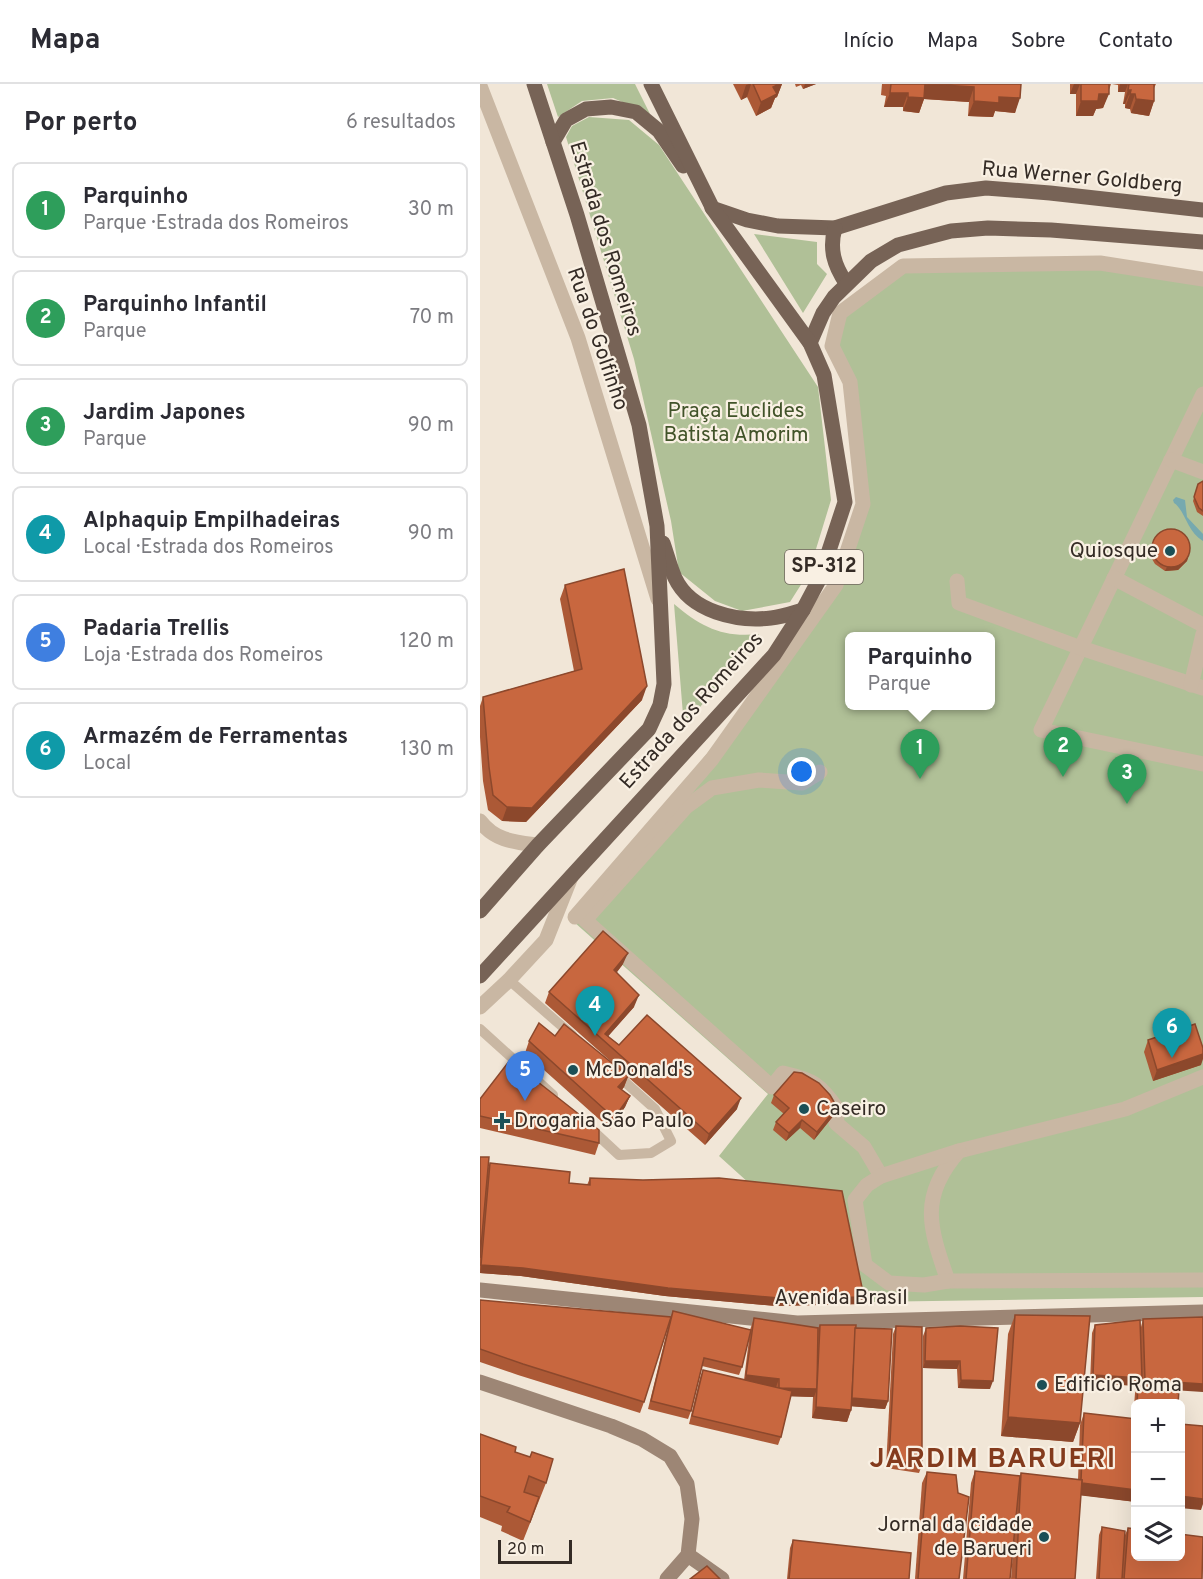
<!DOCTYPE html>
<html lang="pt">
<head>
<meta charset="utf-8">
<style>
  :root { --surface:#fff; --page:#f7f7f7; --text:#2b2b33; --muted:#7c7c81; --line:#e1e1e2; --accent:#1a73e8 }
  body { margin:0; font-family:Overpass,sans-serif; background:var(--page); color:var(--text) }
  .controls { position:absolute; right:18px; bottom:18px; display:grid; overflow:hidden; border-radius:9px; box-shadow:0 6px 24px #0002 }
  .controls button { width:54px; height:54px; display:grid; place-items:center; padding:0; border:0; border-bottom:2px solid var(--line); background:var(--surface); color:var(--text); font:30px sans-serif }
  .scale { position:absolute; left:18px; bottom:15px; width:74px; box-sizing:border-box; padding-left:6px; border:3px solid #342b25; border-top:0; font-size:16px; line-height:21px; white-space:nowrap; color:#342b25; -webkit-text-stroke:4px #f9f0e3; paint-order:stroke }
  .you { position:absolute; left:322px; top:688px; width:21px; height:21px; margin:-15px; border:4px solid #fff; border-radius:50%; background:#1a73e8; box-shadow:0 0 0 9px #1a73e833 }
  .badge { display:grid; place-items:center; width:39px; height:39px; border-radius:50%; background:var(--accent); color:#fff; font-size:20px; font-weight:700 }
  .pin { position:absolute; translate:-50% -50px; filter:drop-shadow(0 2px 3px #0008) }
  .pin::after { content:''; position:absolute; top:32px; width:21px; height:18px; background:inherit; clip-path:polygon(0 0,100% 0,50% 100%) }
  .popup { position:absolute; left:365px; top:548px; width:150px; height:78px; box-sizing:border-box; display:grid; place-content:center; border-radius:9px; background:var(--surface); filter:drop-shadow(0 2px 4px #0005); font-size:20px; white-space:nowrap; color:var(--muted) }
  .popup b { font-size:22px; color:var(--text) }
  .popup::after { content:''; position:absolute; left:50%; top:100%; margin-left:-12px; border:12px solid transparent; border-top-color:var(--surface) }
  .list { margin:0; padding:0; list-style:none }
  h2 { display:flex; justify-content:space-between; align-items:center; height:78px; margin:0; padding:0 24px; font-size:26px }
  h2 small { font-size:20px; font-weight:400; color:var(--muted) }
  .list li { display:grid; grid-template-columns:39px 1fr auto; gap:18px; align-items:center; box-sizing:border-box; height:96px; margin:0 12px 12px; padding:0 12px; border:2px solid var(--line); border-radius:9px }
  .list b { display:block; font-size:22px; white-space:nowrap }
  .list p { margin:0; font-size:20px; white-space:nowrap; color:var(--muted) }
  .list em { font-size:20px; font-style:normal; color:var(--muted) }
  .icon { flex:none; width:33px; height:33px; fill:none; stroke:currentColor; stroke-width:2; stroke-linecap:round; stroke-linejoin:round }
  .map { position:relative; flex:none; width:723px; height:1495px; overflow:hidden }
  header { display:flex; align-items:center; gap:36px; box-sizing:border-box; height:84px; padding:0 30px; background:var(--surface); border-bottom:2px solid var(--line) }
  header strong { font-size:28px }
  nav { display:flex; gap:33px; margin-inline-start:auto; font-size:21px }
  main { display:flex }
  aside { flex:1; background:var(--surface) }
  .map>svg:first-child { display:block }
  .green { fill:#b0c097; fill-rule:evenodd }
  .water { fill:#76a9af }
  .lines { fill:none; stroke-linecap:round; stroke-linejoin:round }
  .lane { stroke:#c9b7a3; stroke-width:10 }
  .street { stroke:#c9b7a3; stroke-width:15 }
  .secondary { stroke:#9d8675; stroke-width:15 }
  .primary { stroke:#776356; stroke-width:15 }
  .wall { fill:#ac5936 }
  .shaded-wall { fill:#8c482c }
  .building { fill:#c8673f; stroke:#8c482c; stroke-width:1.5 }
  .poi-dot { fill:#1b4f56; stroke:#f9f0e3; stroke-width:2 }
  .labels { text-anchor:middle; dominant-baseline:central; stroke-width:4.5; stroke-linejoin:round; paint-order:stroke }
  .shield { fill:#f9f0e3; stroke:#6f665e; stroke-width:1.5 }
  .shield-label { font-size:20px; font-weight:bold; fill:#342b25 }
  .street-label { font-size:21px; fill:#342b25; stroke:#f9f0e3 }
  .park-label { font-size:21px; fill:#415329; stroke:#f9f0e3 }
  .poi-label { font-size:21px; fill:#342b25; stroke:#f9f0e3; text-anchor:start }
  .district-label { font-size:27px; font-weight:bold; letter-spacing:1.5px; fill:#843b1d; stroke:#f9f0e3 }
</style>
</head>
<body>
<header>
<strong>Mapa</strong>
<nav><a>Início</a><a>Mapa</a><a>Sobre</a><a>Contato</a></nav>
</header>
<main>
<aside>
<h2>Por perto<small>6 resultados</small></h2>
<ul class="list">
<li><span class="badge" style="background:#2e9e5b">1</span><div><b>Parquinho</b><p>Parque · Estrada dos Romeiros</p></div><em>30 m</em></li>
<li><span class="badge" style="background:#2e9e5b">2</span><div><b>Parquinho Infantil</b><p>Parque</p></div><em>70 m</em></li>
<li><span class="badge" style="background:#2e9e5b">3</span><div><b>Jardim Japones</b><p>Parque</p></div><em>90 m</em></li>
<li><span class="badge" style="background:#0f9aa8">4</span><div><b>Alphaquip Empilhadeiras</b><p>Local · Estrada dos Romeiros</p></div><em>90 m</em></li>
<li><span class="badge" style="background:#3f7fe0">5</span><div><b>Padaria Trellis</b><p>Loja · Estrada dos Romeiros</p></div><em>120 m</em></li>
<li><span class="badge" style="background:#0f9aa8">6</span><div><b>Armazém de Ferramentas</b><p>Local</p></div><em>130 m</em></li>
</ul>
</aside>
<div class="map">
<svg width="723" height="1495" viewBox="0 0 723 1495">
  <rect width="100%" height="100%" fill="#f1e6d7"/>
  <!-- green -->
  <g class="green">
    <polygon points="67,0 155,0 170,30 133,14 102,17 78,33"/>
    <polygon points="109,33 149,36 179,61 338,303 351,416 329,488 310,518 262,527 235,517 199,488 191,437 154,275 86,53 92,42"/>
    <polygon points="274,150 337,158 337,180 347,190 323,229"/>
    <path d="M620 181 723 197V1213L384 1218 363 1112 270 1100 239 1072 288 1010 94 838 358 504 386 418 356 262 363 231 424 186ZM370 552H510V622H370Z"/>
    <path d="M194 520C221 543 243 554 279 550L204 643Z"/>
  </g>
  <!-- water -->
  <path class="water" d="M696 413 705 416 707 433 723 450V457C707 448 705 426 694 419L693 416Z"/>
  <g class="lines">
    <!-- lane -->
    <g class="lane">
      <polyline points="29,896 92,951"/>
      <polyline points="0,945 73,1011"/>
      <polyline points="110,1044 139,1071 171,1069 191,1057 175,1025 135,989"/>
    </g>
    <!-- street -->
    <g class="street">
      <polyline points="0,2 98,254 178,515"/>
      <polyline points="723,310 561,646 723,680"/>
      <polyline points="691,376 723,388"/>
      <polyline points="634,494 723,541"/>
      <polyline points="477,497 479,519 601,564 723,604"/>
      <polyline points="711,601 723,550"/>
      <path d="M340 688 322 699 279 696 232 704 206 723 105 836 292 1003 303 989C334 996 340 1000 358 1026L356 1039 384 1063 401 1092"/>
      <path d="M0 737C15 757 35 758 58 761"/>
      <polyline points="95,833 232,675 356,501 383,420 370,298 352,262 360,229 423,182 620,179 723,195"/>
      <polyline points="0,923 29,896 66,856 91,793"/>
      <path d="M723 993 645 1025 479 1067C438 1113 450 1145 468 1197L723 1196"/>
      <polyline points="468,1197 444,1201 409,1199 385,1181 375,1116 387,1101 401,1092 479,1067"/>
    </g>
    <!-- secondary -->
    <g class="secondary">
      <polyline points="0,1206 317,1239 723,1228"/>
      <polyline points="0,1298 131,1342 162,1355 190,1372 207,1400 212,1435 208,1471 187,1495"/>
      <polyline points="208,1471 242,1495"/>
    </g>
    <!-- primary -->
    <g class="primary">
      <polyline points="73,58 86,36 106,25 131,23 156,28 179,47 203,82"/>
      <polyline points="232,124 267,136 298,142 355,144 466,109 506,104 570,109 723,126"/>
      <path d="M355 144C349 165 354 181 366 199"/>
      <polyline points="330,259 343,229 354,213 391,177 418,161 471,147 508,144 571,146 723,158"/>
      <path d="M183 459C187 470 190 483 195 494 211 528 257 538 291 534 302 533 313 529 323 526"/>
      <polyline points="0,827 58,761 169,645 180,621 184,600 177,442 159,341 97,131 54,0"/>
      <polyline points="0,892 294,571 323,526 340,494 365,418 344,291 330,259 233,125 171,0"/>
    </g>
  </g>
  <!-- wall -->
  <g class="wall">
    <polygon points="253,0 302,0 297,13 295,14 291,24 276,32 267,13 261,16"/>
    <polygon points="315,0 336,0 323,5 321,1 316,3"/>
    <polygon points="402,0 541,0 535,29 515,27 513,33 488,32 489,18 444,15 439,29 423,27 423,23 404,23 406,12 401,11"/>
    <polygon points="590,0 631,0 623,24 616,25 613,32 596,32 596,10 590,10"/>
    <polygon points="632,0 676,0 674,4 674,17 669,32 651,29 650,25 645,24 645,20 643,20 645,8 638,8 638,1"/>
    <polygon points="723,397 723,432 717,428 713,417 718,400"/>
    <polygon points="673,458 708,473 707,477 698,486 685,487 675,480 672,475 671,463"/>
    <polygon points="85,501 162,616 46,738 22,737 8,726 3,697 0,653 0,622 3,613 94,587 80,515"/>
    <polygon points="143,880 137,888 154,923 128,952 139,961 257,1025 225,1061 148,993 144,1003 142,1006 150,1012 145,1023 130,1045 45,969 49,957 75,952 136,982 65,919 69,908"/>
    <polygon points="668,956 721,981 673,997 664,968"/>
    <polygon points="294,1011 357,1023 354,1031 334,1056 320,1044 306,1057 293,1046 296,1038 304,1030 291,1019"/>
    <polygon points="0,1015 119,1059 115,1071 0,1044"/>
    <polygon points="0,1073 8,1084 10,1079 89,1099 107,1101 110,1094 381,1220 296,1222 185,1212 41,1192 0,1189"/>
    <polygon points="0,1216 164,1318 160,1329 38,1291 0,1278"/>
    <polygon points="193,1227 270,1246 274,1234 338,1244 340,1241 375,1244 408,1317 405,1325 371,1322 371,1326 367,1338 332,1334 333,1313 311,1312 301,1353 298,1361 209,1340 220,1294 223,1286 264,1296 270,1247 262,1283 259,1291 222,1282 211,1327 208,1335 168,1325 190,1235"/>
    <polygon points="535,1231 600,1339 593,1358 521,1352 528,1250"/>
    <polygon points="663,1235 699,1306 698,1320 656,1320 656,1418 601,1411 595,1495 531,1495 533,1466 530,1495 483,1495 491,1399 495,1387 540,1392 541,1389 598,1396 600,1341 604,1329 653,1335 655,1309 658,1302 610,1299 612,1249 615,1241 661,1243"/>
    <polygon points="416,1242 442,1381 439,1389 406,1384 413,1250"/>
    <polygon points="446,1244 510,1305 478,1304 477,1285 443,1284 443,1252"/>
    <polygon points="0,1350 35,1368 66,1399 43,1457 21,1447 22,1442 0,1433"/>
    <polygon points="447,1388 479,1495 435,1495 442,1399"/>
    <polygon points="622,1443 645,1451 648,1444 722,1495 616,1495 619,1451"/>
    <polygon points="313,1456 429,1495 307,1495 310,1464"/>
  </g>
  <!-- shaded-wall -->
  <g class="shaded-wall">
    <polygon points="269,0 271,0 267,13 261,16 266,1"/>
    <polygon points="299,0 302,0 297,13 295,14 291,24 276,32 281,18 293,3"/>
    <polygon points="325,0 336,0 323,5"/>
    <polygon points="445,0 494,3 489,18 444,15 439,29 423,27 428,13"/>
    <polygon points="594,0 600,0 596,10 590,10"/>
    <polygon points="640,0 648,0 645,8 638,8"/>
    <polygon points="648,6 651,6 645,20 643,20"/>
    <polygon points="410,9 428,9 423,23 404,23"/>
    <polygon points="619,10 629,10 623,24 616,25 613,32 596,32 601,17"/>
    <polygon points="650,10 655,10 650,25 645,24"/>
    <polygon points="519,13 540,14 535,29 515,27 513,33 488,32 494,17"/>
    <polygon points="656,15 674,17 669,32 651,29"/>
    <polygon points="708,473 707,477 698,486 685,487 687,483"/>
    <polygon points="167,602 162,616 46,738 22,737 27,723"/>
    <polygon points="148,869 143,880 130,897 134,886"/>
    <polygon points="159,911 154,923 124,957 125,950"/>
    <polygon points="723,970 723,975 721,981 673,997 677,986"/>
    <polygon points="148,992 144,1003 134,1014 138,1003"/>
    <polygon points="150,1012 145,1023 130,1045 134,1034"/>
    <polygon points="261,1014 257,1025 225,1061 229,1050"/>
    <polygon points="357,1023 354,1031 334,1056 337,1048"/>
    <polygon points="322,1036 320,1044 306,1057 309,1049"/>
    <polygon points="1,1181 43,1184 384,1213 381,1220 296,1222 185,1212 41,1192 0,1189"/>
    <polygon points="445,1277 480,1277 477,1285 443,1284"/>
    <polygon points="266,1291 299,1295 296,1303 264,1299"/>
    <polygon points="613,1291 662,1294 659,1302 610,1299"/>
    <polygon points="481,1296 513,1297 510,1305 478,1304"/>
    <polygon points="665,1296 723,1300 723,1308 662,1304"/>
    <polygon points="299,1304 337,1305 334,1313 297,1312"/>
    <polygon points="371,1314 408,1317 405,1325 368,1322"/>
    <polygon points="336,1323 371,1326 367,1338 332,1334"/>
    <polygon points="528,1333 600,1339 593,1358 521,1352"/>
    <polygon points="601,1399 656,1406 656,1418 597,1411"/>
    <polygon points="700,1412 723,1415 723,1420 721,1426 700,1424"/>
  </g>
  <!-- building -->
  <g class="building">
    <polygon points="273,0 299,0 293,3 297,10 281,18"/>
    <polygon points="411,0 445,0 444,14 428,13 428,9 410,9"/>
    <polygon points="447,0 541,0 540,14 519,13 519,19 494,17 494,3"/>
    <polygon points="601,0 629,0 629,10 619,10 618,17 601,17"/>
    <polygon points="649,0 674,0 674,17 656,15 655,10 650,10 651,6 648,6"/>
    <polygon points="723,397 723,427 719,424 714,413 718,400"/>
    <circle cx="691" cy="464" r="19"/>
    <polygon points="144,485 167,602 52,724 27,723 13,711 9,683 3,613 102,585 85,501"/>
    <polygon points="123,847 148,869 134,886 159,911 125,950 139,961 167,931 261,1014 229,1050 69,908"/>
    <polygon points="59,939 75,952 84,940 148,992 138,1003 150,1012 134,1034 49,957"/>
    <polygon points="715,940 723,964 723,970 677,986 668,956"/>
    <polygon points="30,976 119,1046 119,1059 0,1032 0,1015"/>
    <polygon points="314,988 322,989 339,999 350,1011 357,1023 337,1048 322,1036 309,1049 296,1038 309,1024 294,1011"/>
    <polygon points="0,1073 9,1073 0,1174"/>
    <polygon points="10,1079 90,1088 89,1099 110,1101 110,1094 163,1096 239,1094 362,1107 384,1213 299,1214 188,1204 43,1184 1,1181"/>
    <polygon points="0,1216 191,1233 164,1318 43,1280 0,1265"/>
    <polygon points="193,1227 271,1246 262,1283 224,1274 211,1327 171,1317"/>
    <polygon points="535,1231 610,1232 600,1339 528,1333"/>
    <polygon points="723,1233 723,1300 665,1296 663,1235"/>
    <polygon points="274,1234 338,1244 337,1305 299,1304 299,1295 266,1291"/>
    <polygon points="660,1236 662,1294 613,1291 615,1241"/>
    <polygon points="340,1241 376,1241 371,1326 336,1323"/>
    <polygon points="416,1242 442,1243 442,1381 409,1376"/>
    <polygon points="480,1242 518,1244 513,1297 481,1296 480,1277 445,1277 446,1244"/>
    <polygon points="375,1244 412,1245 408,1317 372,1314"/>
    <polygon points="223,1286 312,1307 301,1353 212,1332"/>
    <polygon points="658,1301 699,1306 698,1320 657,1320"/>
    <polygon points="604,1329 656,1335 656,1406 602,1399 602,1396 601,1396"/>
    <polygon points="700,1340 723,1342 723,1415 700,1412"/>
    <polygon points="0,1350 36,1363 35,1368 50,1373 52,1368 73,1375 66,1399 49,1392 44,1408 59,1413 50,1438 27,1428 30,1423 0,1412"/>
    <polygon points="495,1387 540,1392 530,1495 486,1495"/>
    <polygon points="447,1388 476,1391 478,1409 489,1413 479,1495 438,1495"/>
    <polygon points="541,1389 602,1396 595,1495 536,1495"/>
    <polygon points="622,1443 645,1447 642,1495 619,1495"/>
    <polygon points="648,1444 656,1445 656,1473 700,1473 700,1450 723,1453 722,1495 644,1495"/>
    <polygon points="313,1456 431,1469 429,1495 309,1495"/>
    <polygon points="227,1482 240,1495 210,1495"/>
  </g>
  <!-- markers -->
  <g class="poi-dot">
    <circle cx="690" cy="467" r="6"/>
    <circle cx="93" cy="986" r="6"/>
    <circle cx="324" cy="1025" r="6"/>
    <path d="M19 1028h6v6h6v6h-6v6h-6v-6h-6v-6h6z"/>
    <circle cx="562" cy="1301" r="6"/>
    <circle cx="564" cy="1453" r="6"/>
  </g>
  <g class="labels">
    <!-- shield labels -->
    <rect class="shield" x="305" y="466" width="78" height="34" rx="4.5"/>
    <g class="shield-label">
      <text x="344" y="483">SP-312</text>
    </g>
    <!-- street labels -->
    <g class="street-label">
      <text transform="translate(602 94) rotate(5)">Rua Werner Goldberg</text>
      <text transform="translate(125 155) rotate(73)">Estrada dos Romeiros</text>
      <text transform="translate(117 255) rotate(71)">Rua do Golfinho</text>
      <text transform="translate(212 627) rotate(-48)">Estrada dos Romeiros</text>
      <text x="361" y="1214">Avenida Brasil</text>
    </g>
    <!-- park labels -->
    <g class="park-label">
      <text x="256" y="327">Praça Euclides<tspan x="256" dy="24">Batista Amorim</tspan></text>
    </g>
    <!-- poi labels -->
    <g class="poi-label">
      <text x="678" y="467" text-anchor="end">Quiosque</text>
      <text x="105" y="986">McDonald's</text>
      <text x="336" y="1025">Caseiro</text>
      <text x="34" y="1037">Drogaria São Paulo</text>
      <text x="574" y="1301">Edificio Roma</text>
      <text x="552" y="1441" text-anchor="end">Jornal da cidade<tspan x="552" dy="24">de Barueri</tspan></text>
    </g>
    <!-- district labels -->
    <g class="district-label">
      <text x="513" y="1376">JARDIM BARUERI</text>
    </g>
  </g>
</svg>
<div class="controls">
<button>+</button>
<button>−</button>
<button><svg class="icon" aria-label="layers" viewBox="0 0 24 24"><path d="M12 4l9 5-9 5-9-5zM3 14l9 5 9-5"/></svg></button>
</div>
<div class="scale">20 m</div>
<div class="you"></div>
<div class="pin badge" style="left:440px;top:695px;background:#2e9e5b">1</div>
<div class="popup"><b>Parquinho</b>Parque</div>
<div class="pin badge" style="left:583px;top:693px;background:#2e9e5b">2</div>
<div class="pin badge" style="left:647px;top:720px;background:#2e9e5b">3</div>
<div class="pin badge" style="left:115px;top:952px;background:#0f9aa8">4</div>
<div class="pin badge" style="left:45px;top:1017px;background:#3f7fe0">5</div>
<div class="pin badge" style="left:692px;top:974px;background:#0f9aa8">6</div>
</div>
</main>
</body>
</html>
